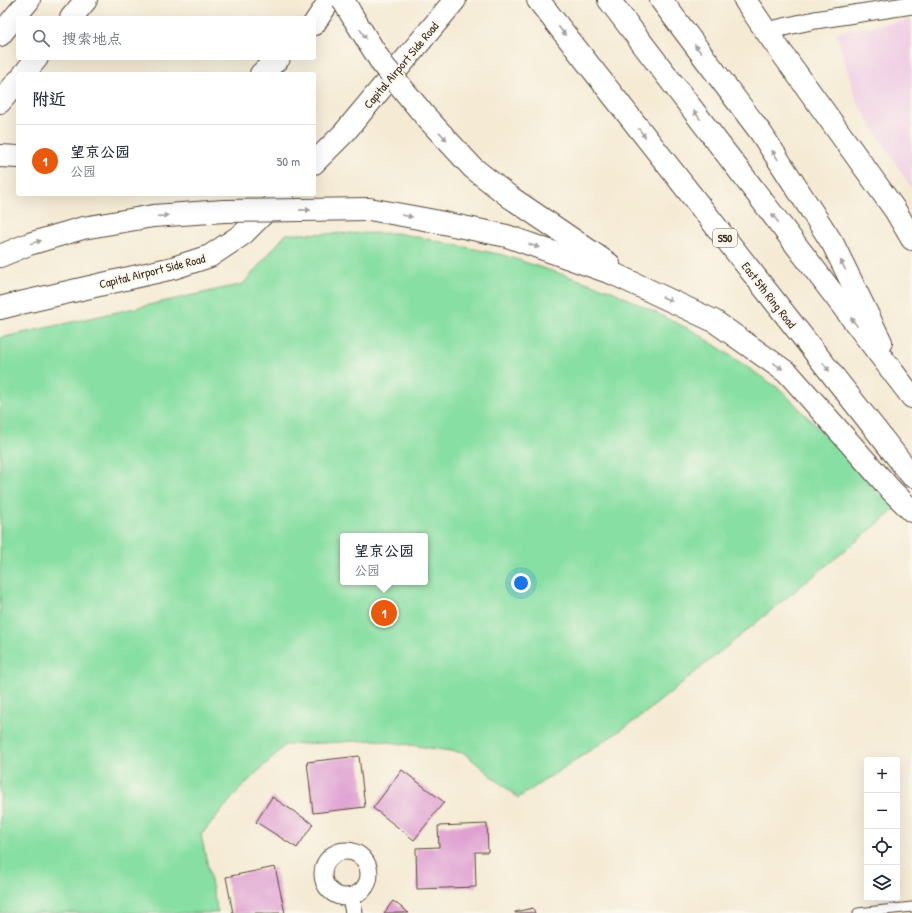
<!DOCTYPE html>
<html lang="zh">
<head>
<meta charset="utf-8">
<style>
  :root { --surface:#fff; --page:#f2f2f3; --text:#1f2937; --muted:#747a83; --line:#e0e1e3; --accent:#ea580c }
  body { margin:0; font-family:"Patrick Hand","LXGW WenKai TC",sans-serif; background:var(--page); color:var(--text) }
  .controls { position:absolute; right:12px; bottom:12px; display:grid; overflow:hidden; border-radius:4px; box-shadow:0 4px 16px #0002 }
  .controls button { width:36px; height:36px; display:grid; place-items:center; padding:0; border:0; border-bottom:1px solid var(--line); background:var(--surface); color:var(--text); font:20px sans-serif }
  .you { position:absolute; left:521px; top:583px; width:14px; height:14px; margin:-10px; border:3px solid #fff; border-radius:50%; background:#1a73e8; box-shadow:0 0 0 6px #1a73e833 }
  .badge { display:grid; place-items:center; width:26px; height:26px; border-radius:50%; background:var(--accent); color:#fff; font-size:13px; font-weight:700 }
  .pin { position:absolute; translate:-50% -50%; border:2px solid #fff; box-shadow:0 1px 4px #0006 }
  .popup { position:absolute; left:340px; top:533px; width:88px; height:52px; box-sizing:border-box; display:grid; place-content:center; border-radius:4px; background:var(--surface); filter:drop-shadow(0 1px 3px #0005); font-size:13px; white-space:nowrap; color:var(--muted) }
  .popup b { font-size:15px; color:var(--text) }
  .popup::after { content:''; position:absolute; left:50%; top:100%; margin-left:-8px; border:8px solid transparent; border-top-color:var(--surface) }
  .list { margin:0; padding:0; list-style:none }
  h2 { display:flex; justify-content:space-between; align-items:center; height:52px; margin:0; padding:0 16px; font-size:17px }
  h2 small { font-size:13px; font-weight:400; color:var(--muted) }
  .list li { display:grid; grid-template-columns:26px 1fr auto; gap:12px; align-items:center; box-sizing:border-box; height:72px; padding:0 16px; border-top:1px solid var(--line) }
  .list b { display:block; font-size:15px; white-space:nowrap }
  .list p { margin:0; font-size:13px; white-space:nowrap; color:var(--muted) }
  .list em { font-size:13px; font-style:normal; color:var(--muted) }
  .icon { flex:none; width:22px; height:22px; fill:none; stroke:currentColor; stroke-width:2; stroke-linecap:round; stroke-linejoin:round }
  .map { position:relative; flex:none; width:912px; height:913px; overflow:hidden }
  .search { position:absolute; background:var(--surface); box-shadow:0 4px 16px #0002; left:16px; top:16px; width:300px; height:44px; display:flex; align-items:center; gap:10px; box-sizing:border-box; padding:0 14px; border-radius:4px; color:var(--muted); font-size:15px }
  .panel { position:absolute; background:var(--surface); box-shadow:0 4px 16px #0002; left:16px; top:72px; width:300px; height:124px; border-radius:4px }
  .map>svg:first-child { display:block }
  .built { fill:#f0d0e5 }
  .green { fill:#88dfa3; stroke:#628460; fill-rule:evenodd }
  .building { fill:#dfa0d1 }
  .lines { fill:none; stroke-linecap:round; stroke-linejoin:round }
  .lane-casing { stroke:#574739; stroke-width:11 }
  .street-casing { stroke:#574739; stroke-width:19 }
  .secondary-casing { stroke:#574739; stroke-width:24 }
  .highway-casing { stroke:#574739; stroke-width:24 }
  .lane { stroke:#fff; stroke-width:9 }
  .street { stroke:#fff; stroke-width:17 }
  .secondary { stroke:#fff; stroke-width:22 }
  .highway { stroke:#fff; stroke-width:22 }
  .highway-bridge-casing { stroke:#574739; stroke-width:24; stroke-linecap:butt }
  .highway-bridge { stroke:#fff; stroke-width:22 }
  .oneway { fill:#a79f9a }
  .labels { text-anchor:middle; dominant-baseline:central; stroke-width:4; stroke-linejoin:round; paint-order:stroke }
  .shield { fill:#fbf7ec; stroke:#75685c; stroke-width:1 }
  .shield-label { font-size:11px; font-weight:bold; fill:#3b2a1e }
  .street-label { font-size:12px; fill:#3b2a1e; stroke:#fbf7ec }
</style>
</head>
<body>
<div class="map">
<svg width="912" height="913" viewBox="0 0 912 913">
  <rect width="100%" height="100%" fill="#fbf7ec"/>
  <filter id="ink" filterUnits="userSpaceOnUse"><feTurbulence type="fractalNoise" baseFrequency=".025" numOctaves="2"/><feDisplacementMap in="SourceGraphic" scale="8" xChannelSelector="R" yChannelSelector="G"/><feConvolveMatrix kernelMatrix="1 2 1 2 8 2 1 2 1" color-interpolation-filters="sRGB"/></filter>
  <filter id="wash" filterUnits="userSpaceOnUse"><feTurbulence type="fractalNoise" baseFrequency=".012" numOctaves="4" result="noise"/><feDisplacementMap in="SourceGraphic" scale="16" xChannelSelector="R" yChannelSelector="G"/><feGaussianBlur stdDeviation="0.9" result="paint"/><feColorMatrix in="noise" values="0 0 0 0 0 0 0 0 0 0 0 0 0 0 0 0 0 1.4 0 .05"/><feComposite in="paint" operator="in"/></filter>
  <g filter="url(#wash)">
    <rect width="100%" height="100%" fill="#f5ebd5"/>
    <!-- built -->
    <polygon class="built" points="912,19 912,189 857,102 836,32"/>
    <!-- green -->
    <path class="green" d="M398 233 503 255 610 290 697 333 781 390 897 508 639 718 518 798 464 753 376 740 285 745 239 790 201 835 218 913H0V338L243 284 286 234ZM343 536H425V582H343Z"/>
    <g id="blocks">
      <!-- building -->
      <g class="building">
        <polygon points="359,756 365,807 313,813 307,762"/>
        <polygon points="402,770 444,802 414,840 373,808"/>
        <polygon points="272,797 313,824 297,848 256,822"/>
        <polygon points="487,824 488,852 475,852 476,887 417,889 416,848 439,847 438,826"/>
        <polygon points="275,867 285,913 233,913 226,877"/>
        <polygon points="393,901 409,913 384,913"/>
        <polygon points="533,908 535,913 515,913 515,912"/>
      </g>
    </g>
  </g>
  <g filter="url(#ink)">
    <use href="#blocks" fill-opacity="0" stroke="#574739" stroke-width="1"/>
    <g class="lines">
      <defs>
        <polyline id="lane" points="858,913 912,907"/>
        <g id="street">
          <polyline points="766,31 815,20 912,5"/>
          <circle cx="346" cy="874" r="23"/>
          <polyline points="351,896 354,913"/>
        </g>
        <g id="secondary">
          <polyline points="745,0 766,31 895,210 912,239"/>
          <polyline points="314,163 344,133 455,0"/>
          <polyline points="0,308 16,304 173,268 210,256 243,234 283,194"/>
        </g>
        <g id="highway">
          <polyline points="538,0 912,476"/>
          <polyline points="609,0 912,397"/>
          <polyline points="661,0 761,133 833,244 881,342"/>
          <polyline points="71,18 86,0"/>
          <polyline points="314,24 330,0"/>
          <polyline points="0,35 29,0"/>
          <polyline points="24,74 37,58"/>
          <polyline points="261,74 279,58"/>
          <polyline points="0,102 18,81"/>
          <polyline points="0,156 18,157"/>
          <polyline points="510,197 609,264"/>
          <polyline points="369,209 424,219 507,236 614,274 714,321 789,374 891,490 912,511"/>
          <polyline points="0,256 29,244 83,228 153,216 224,211"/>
        </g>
      </defs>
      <!-- lane casing -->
      <use href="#lane" class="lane-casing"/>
      <!-- street casing -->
      <use href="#street" class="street-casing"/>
      <!-- secondary casing -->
      <use href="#secondary" class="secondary-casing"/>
      <!-- highway casing -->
      <use href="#highway" class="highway-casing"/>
      <!-- lane -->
      <use href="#lane" class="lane"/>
      <!-- street -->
      <use href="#street" class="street"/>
      <!-- secondary -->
      <use href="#secondary" class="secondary"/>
      <!-- highway -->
      <use href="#highway" class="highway"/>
      <defs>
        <g id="highway-bridge">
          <polyline points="343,0 351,14 383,65 425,116 473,168 510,197"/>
          <polyline points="224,211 369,209"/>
        </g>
      </defs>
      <!-- highway-bridge casing -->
      <use href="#highway-bridge" class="highway-bridge-casing"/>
      <!-- highway-bridge -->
      <use href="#highway-bridge" class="highway-bridge"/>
    </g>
    <!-- one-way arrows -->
    <defs><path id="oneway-solid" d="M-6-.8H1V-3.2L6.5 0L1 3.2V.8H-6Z"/></defs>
    <g class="oneway">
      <use href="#oneway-solid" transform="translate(562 31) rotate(52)"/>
      <use href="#oneway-solid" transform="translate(363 34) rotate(58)"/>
      <use href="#oneway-solid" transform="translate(698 49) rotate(-127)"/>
      <use href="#oneway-solid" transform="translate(697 115) rotate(-127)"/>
      <use href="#oneway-solid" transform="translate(642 133) rotate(52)"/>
      <use href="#oneway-solid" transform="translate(443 136) rotate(47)"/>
      <use href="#oneway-solid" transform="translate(775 155) rotate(-123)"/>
      <use href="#oneway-solid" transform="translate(305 210) rotate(-1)"/>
      <use href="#oneway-solid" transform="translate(163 216) rotate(-4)"/>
      <use href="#oneway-solid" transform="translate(407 216) rotate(10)"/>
      <use href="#oneway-solid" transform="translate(775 218) rotate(-127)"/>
      <use href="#oneway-solid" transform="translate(36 242) rotate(-16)"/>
      <use href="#oneway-solid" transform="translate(534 246) rotate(19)"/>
      <use href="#oneway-solid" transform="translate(843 265) rotate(-116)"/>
      <use href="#oneway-solid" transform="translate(667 299) rotate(25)"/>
      <use href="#oneway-solid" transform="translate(854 322) rotate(-127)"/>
      <use href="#oneway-solid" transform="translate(778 366) rotate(35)"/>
      <use href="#oneway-solid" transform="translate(826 367) rotate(52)"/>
    </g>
  </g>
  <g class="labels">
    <!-- shield labels -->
    <rect class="shield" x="713" y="229" width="24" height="18" rx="3"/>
    <g class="shield-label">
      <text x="725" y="238">S50</text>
    </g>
    <!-- street labels -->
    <g class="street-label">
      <text transform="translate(401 65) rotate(-50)">Capital Airport Side Road</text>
      <text transform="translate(152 271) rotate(-14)">Capital Airport Side Road</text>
      <text transform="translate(769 295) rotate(52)">East 5th Ring Road</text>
    </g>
  </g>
</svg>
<div class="controls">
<button>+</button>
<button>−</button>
<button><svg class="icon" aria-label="locate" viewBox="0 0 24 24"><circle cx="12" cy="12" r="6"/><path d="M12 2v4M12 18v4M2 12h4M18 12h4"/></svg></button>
<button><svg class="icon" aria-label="layers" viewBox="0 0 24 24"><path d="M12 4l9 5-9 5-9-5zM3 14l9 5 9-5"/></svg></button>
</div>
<div class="you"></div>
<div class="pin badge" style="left:384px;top:613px">1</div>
<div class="popup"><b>望京公园</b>公园</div>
<div class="search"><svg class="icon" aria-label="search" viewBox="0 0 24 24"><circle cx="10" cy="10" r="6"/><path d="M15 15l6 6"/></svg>搜索地点</div>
<section class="panel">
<h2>附近<small></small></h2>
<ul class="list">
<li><span class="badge">1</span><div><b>望京公园</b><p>公园</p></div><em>50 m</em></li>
</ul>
</section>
</div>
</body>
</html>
